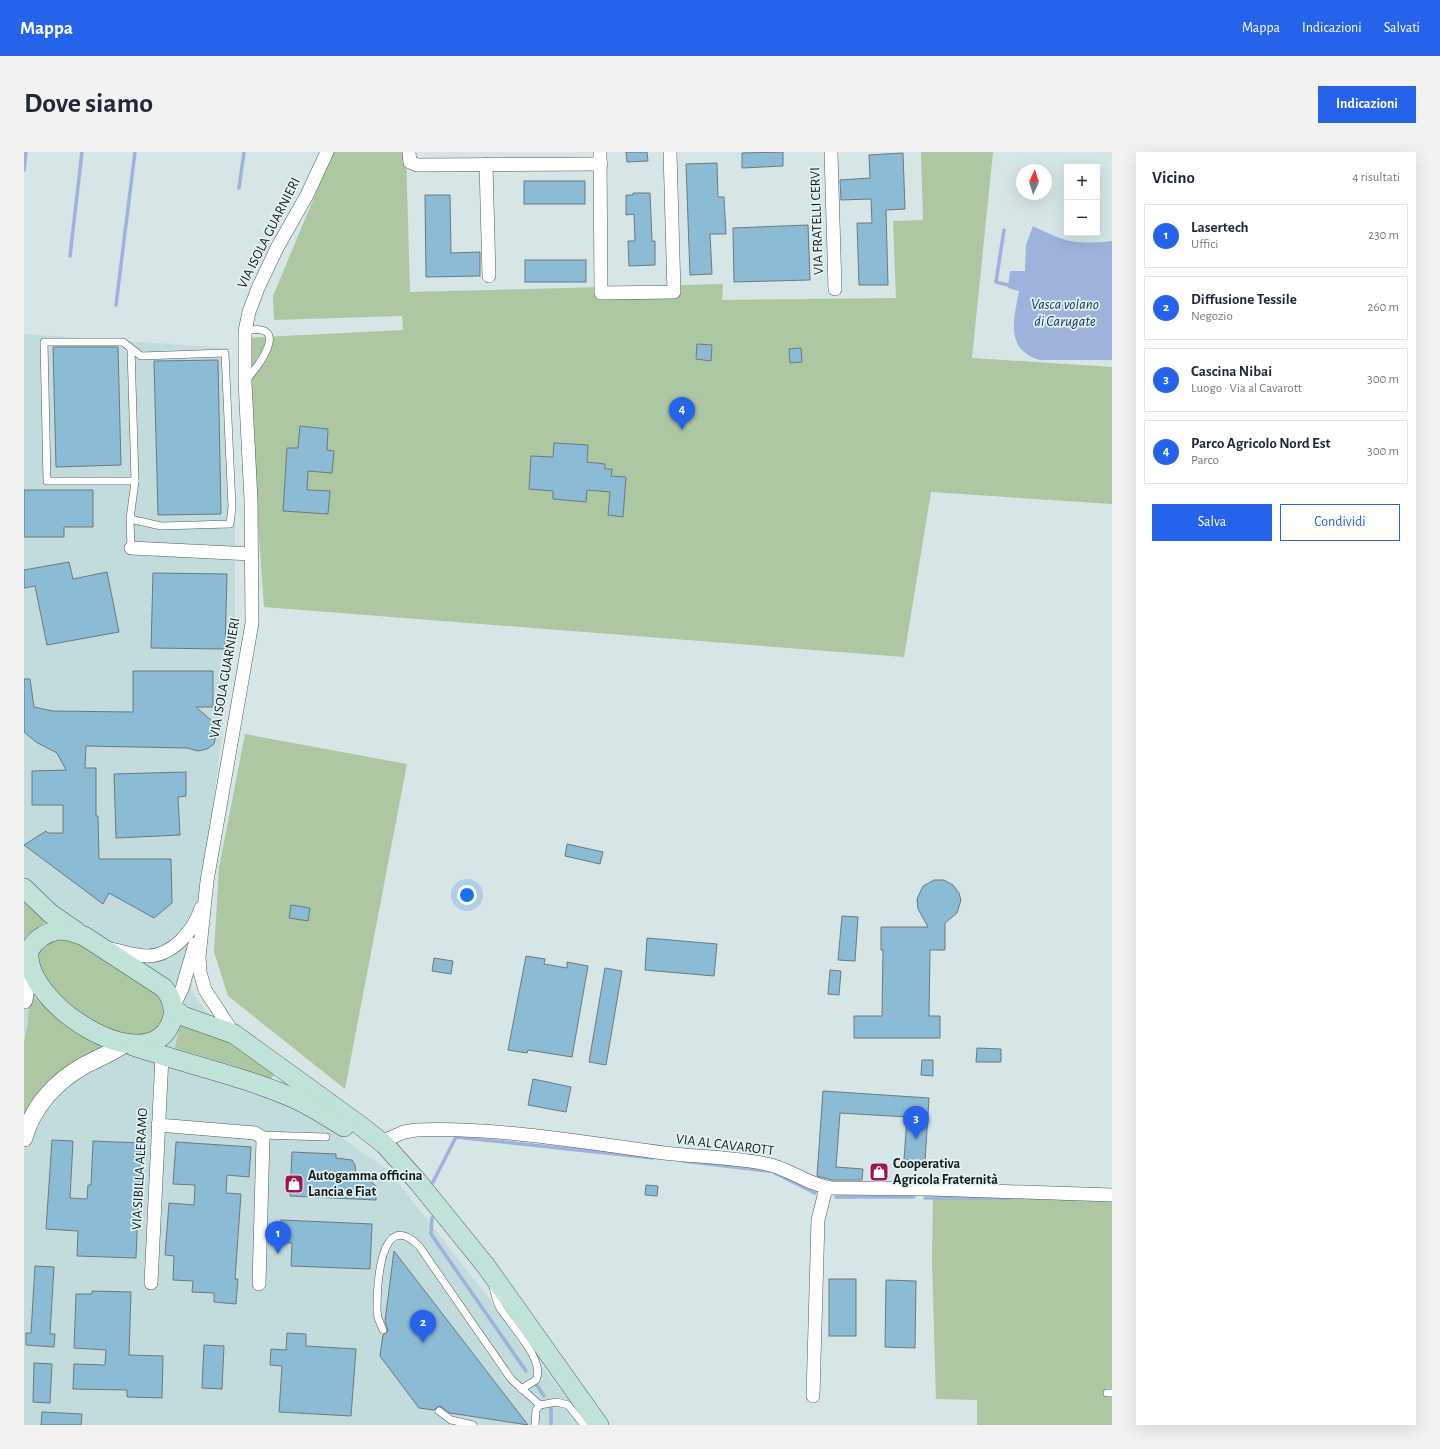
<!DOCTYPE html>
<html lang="it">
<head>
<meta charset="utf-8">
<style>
  :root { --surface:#fff; --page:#f2f2f3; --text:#1f2937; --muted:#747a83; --line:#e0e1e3; --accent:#2563eb }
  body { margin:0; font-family:"Alegreya Sans",sans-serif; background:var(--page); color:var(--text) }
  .controls { position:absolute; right:12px; top:12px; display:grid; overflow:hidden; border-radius:0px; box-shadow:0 4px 16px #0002 }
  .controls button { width:36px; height:36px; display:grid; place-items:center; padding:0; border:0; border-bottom:1px solid var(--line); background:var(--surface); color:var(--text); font:20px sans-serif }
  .compass { position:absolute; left:992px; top:12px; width:36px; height:36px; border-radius:50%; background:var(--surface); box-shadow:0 4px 16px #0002; rotate:4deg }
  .you { position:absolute; left:443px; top:743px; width:14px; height:14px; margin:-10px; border:3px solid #fff; border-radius:50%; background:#1a73e8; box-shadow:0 0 0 6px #1a73e833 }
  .badge { display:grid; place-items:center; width:26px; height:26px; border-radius:50%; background:var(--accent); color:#fff; font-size:13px; font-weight:700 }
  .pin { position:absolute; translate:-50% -33px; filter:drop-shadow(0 1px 2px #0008) }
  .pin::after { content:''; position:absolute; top:21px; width:14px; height:12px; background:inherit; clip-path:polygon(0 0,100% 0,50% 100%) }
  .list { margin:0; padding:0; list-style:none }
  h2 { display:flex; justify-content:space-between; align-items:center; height:52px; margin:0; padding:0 16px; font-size:17px }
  h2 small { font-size:13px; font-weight:400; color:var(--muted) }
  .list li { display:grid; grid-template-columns:26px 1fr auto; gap:12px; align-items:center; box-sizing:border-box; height:64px; margin:0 8px 8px; padding:0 8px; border:1px solid var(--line); border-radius:0px }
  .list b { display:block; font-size:15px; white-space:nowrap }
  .list p { margin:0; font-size:13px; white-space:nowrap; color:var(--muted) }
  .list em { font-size:13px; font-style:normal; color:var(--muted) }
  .actions { display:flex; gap:8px; padding:12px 16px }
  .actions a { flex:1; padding:9px 0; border:1px solid var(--accent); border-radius:0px; text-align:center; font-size:14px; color:var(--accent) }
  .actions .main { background:var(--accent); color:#fff }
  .map { position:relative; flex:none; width:1088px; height:1273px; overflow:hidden; border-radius:0px }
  header { display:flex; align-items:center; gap:24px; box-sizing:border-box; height:56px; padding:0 20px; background:var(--accent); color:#fff }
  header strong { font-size:19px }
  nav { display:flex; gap:22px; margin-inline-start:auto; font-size:14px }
  .intro { display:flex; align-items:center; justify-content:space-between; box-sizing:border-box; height:96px; padding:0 24px }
  h1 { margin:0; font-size:28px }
  .button { padding:10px 18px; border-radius:0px; background:var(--accent); color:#fff; font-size:14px; font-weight:700 }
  main { display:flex; gap:24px; padding:0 24px }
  aside { flex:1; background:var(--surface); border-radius:0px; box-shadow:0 4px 16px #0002 }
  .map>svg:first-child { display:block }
  .built { fill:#c2dbdc }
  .green { fill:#acc7a1 }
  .water { fill:#9eb2db }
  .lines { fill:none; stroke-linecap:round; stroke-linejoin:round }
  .stream { stroke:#9eb2db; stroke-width:3.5 }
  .building { fill:#8bbbd5; stroke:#6e7980 }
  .service-casing { stroke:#4f5d5d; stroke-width:8 }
  .minor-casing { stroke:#4f5d5d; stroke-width:14 }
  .tertiary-casing { stroke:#4f5d5d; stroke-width:18 }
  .secondary-casing { stroke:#4f5d5d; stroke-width:20 }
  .service { stroke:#fff; stroke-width:7 }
  .minor { stroke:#fff; stroke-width:13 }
  .tertiary { stroke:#fff; stroke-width:17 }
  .secondary { stroke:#c0e2d8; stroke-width:19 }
  .labels { text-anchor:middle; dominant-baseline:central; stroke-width:3.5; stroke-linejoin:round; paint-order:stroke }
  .street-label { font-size:14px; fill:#131819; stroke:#e3f3f3 }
  .poi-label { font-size:14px; font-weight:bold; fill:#131819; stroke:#e3f3f3; text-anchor:start }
  .water-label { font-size:15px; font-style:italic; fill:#1b3264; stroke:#e3f3f3 }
</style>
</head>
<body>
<header>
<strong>Mappa</strong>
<nav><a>Mappa</a><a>Indicazioni</a><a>Salvati</a></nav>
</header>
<div class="intro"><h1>Dove siamo</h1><a class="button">Indicazioni</a></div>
<main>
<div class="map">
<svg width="1088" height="1273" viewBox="0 0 1088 1273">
  <rect width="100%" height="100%" fill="#d6e5e6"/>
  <!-- built -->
  <polygon class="built" points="0,182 204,196 211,352 211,474 167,839 247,944 294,969 365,1019 564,1273 0,1273"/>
  <!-- green -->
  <g class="green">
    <polygon points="309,0 382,0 386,140 699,132 698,148 872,146 869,69 899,68 897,0 969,0 948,206 1088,215 1088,352 907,340 880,505 240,455 221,186 379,178 378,164 250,168 249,144"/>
    <polygon points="221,582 383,612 321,937 204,844 190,800 195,716"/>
    <polygon points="0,741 22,769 0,790"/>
    <polygon points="42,784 132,837 142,851 138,876 113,887 51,865 9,812 18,792"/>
    <path d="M5 841 36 868 90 894C41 907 28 926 0 965V891L4 871Z"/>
    <polygon points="160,855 250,921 249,925 245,927 208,913 151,896"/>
    <polygon points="909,1039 1088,1045 1088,1273 953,1273 953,1248 912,1247 908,1109"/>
  </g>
  <!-- water -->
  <path class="water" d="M1009 74C1041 90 1052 93 1088 89V208H1016C980 197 990 167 995 139L984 136 986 119H1001L1002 93Z"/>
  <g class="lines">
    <!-- stream -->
    <g class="stream">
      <polyline points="0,18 2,0"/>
      <polyline points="215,36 220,0"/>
      <polyline points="980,78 972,130 984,133"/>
      <polyline points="46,104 58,0"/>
      <polyline points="92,153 111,0"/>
      <polyline points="659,1009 745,1019"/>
      <polyline points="751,1021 791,1041"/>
      <polyline points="409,1030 432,985 629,1006"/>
      <polyline points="812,1045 890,1045"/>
      <polyline points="901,1046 989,1046"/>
      <polyline points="408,1066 407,1082 502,1219"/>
      <polyline points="512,1232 520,1244"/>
      <polyline points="527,1273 527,1255"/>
    </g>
  </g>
  <!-- building -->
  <g class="building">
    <polygon points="602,0 623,0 624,9 603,10"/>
    <polygon points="759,0 759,14 718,16 718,1"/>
    <polygon points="879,1 881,57 862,58 864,133 835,133 833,71 848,71 847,47 817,48 816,28 846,26 845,3"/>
    <polygon points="693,11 694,45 700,45 702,82 686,82 688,122 666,123 662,12"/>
    <rect x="500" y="29" width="61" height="23"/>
    <polygon points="609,41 626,41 628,89 631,89 631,113 605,114 604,89 611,89 610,62 602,63 602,43 609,43"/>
    <polygon points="401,43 426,43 427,101 456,100 456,124 402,125"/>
    <polygon points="784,73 786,128 710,130 709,76"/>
    <rect x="501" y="108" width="61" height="22"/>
    <polygon points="673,192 688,193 687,209 672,207"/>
    <polygon points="29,195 94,195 97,313 32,315"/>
    <polygon points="777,196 778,210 766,211 765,197"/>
    <polygon points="194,208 197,362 134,363 130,209"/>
    <polygon points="276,274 304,277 303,298 310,299 308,321 284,319 283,338 306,339 304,362 259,359 263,296 274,296"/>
    <polygon points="530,291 564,293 563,310 581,312 581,317 588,317 587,324 602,325 599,365 584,363 586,340 563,338 562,350 529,347 529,339 505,337 507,304 529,305"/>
    <polygon points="0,338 69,338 69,375 40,375 40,385 0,385"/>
    <polygon points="45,410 49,427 83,420 95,480 23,493 11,434 0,436 0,418"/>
    <polygon points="129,421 203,422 201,497 127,496"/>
    <polygon points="109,519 189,519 189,555 172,555 189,570 193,578 190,592 183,597 174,599 163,596 62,594 61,616 72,616 72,664 74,664 75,707 147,707 148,751 130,766 85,741 79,752 0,693 22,679 24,681 39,681 39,653 8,653 8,619 42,618 33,601 12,590 0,580 0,527 6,527 10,555 28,559 109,560"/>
    <polygon points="162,620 162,644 154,645 156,683 92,686 90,622"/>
    <polygon points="543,692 579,700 576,712 541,704"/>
    <polygon points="910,728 920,728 929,733 935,741 937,748 933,761 921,771 921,798 906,798 905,864 916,864 916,886 830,886 830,864 858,864 859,798 857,798 857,775 904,775 894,757 893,747 899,734"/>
    <polygon points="267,753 286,756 284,769 265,766"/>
    <polygon points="818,764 834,765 831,809 814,808"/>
    <polygon points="623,786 693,792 690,824 621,818"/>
    <polygon points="502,804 521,807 520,812 543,816 543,810 564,814 548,905 504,898 503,901 484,898"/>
    <polygon points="410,806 429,809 427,822 408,819"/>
    <polygon points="581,816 598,819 582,913 565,910"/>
    <polygon points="806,818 817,819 815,843 804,842"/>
    <polygon points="953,896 977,897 977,910 952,910"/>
    <polygon points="898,908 909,908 909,924 897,923"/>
    <polygon points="509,927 547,935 542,960 504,953"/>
    <polygon points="799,939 905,946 901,1009 880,1008 883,965 816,961 812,1015 839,1017 838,1028 808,1028 793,1024"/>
    <polygon points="28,988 49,989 46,1046 63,1047 64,1033 67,1033 69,989 117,991 112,1106 53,1104 54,1079 22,1077"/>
    <polygon points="152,990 227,995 225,1025 203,1023 202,1041 217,1042 211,1127 214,1127 212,1152 190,1150 190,1141 168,1140 169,1129 149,1128 150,1104 141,1103 145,1051 170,1053 171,1033 149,1032"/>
    <polygon points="268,1000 312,1002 312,1006 328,1008 331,1013 332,1021 336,1025 346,1029 352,1034 352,1048 266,1044"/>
    <polygon points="622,1033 634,1034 633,1044 621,1043"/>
    <polygon points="257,1068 348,1072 346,1117 267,1114 268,1091 256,1090"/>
    <polygon points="370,1099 504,1273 426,1261 416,1254 413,1255 410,1258 395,1256 356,1204 359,1183 364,1179 361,1169"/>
    <polygon points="11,1114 30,1115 26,1182 31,1182 30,1195 2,1193 2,1181 7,1181"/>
    <rect x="805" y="1127" width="27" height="57"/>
    <polygon points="862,1128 892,1129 891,1196 861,1195"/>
    <polygon points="68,1139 107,1140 105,1203 139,1204 138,1246 103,1245 103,1238 49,1237 50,1212 81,1213 82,1198 50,1196 52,1142 68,1142"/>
    <polygon points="263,1181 282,1182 282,1194 332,1197 327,1264 255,1260 258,1214 246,1213 247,1197 262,1198"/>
    <polygon points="180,1193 200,1194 198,1237 178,1236"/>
    <polygon points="10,1211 28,1212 26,1251 9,1250"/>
    <polygon points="18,1260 58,1262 57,1273 17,1273"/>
  </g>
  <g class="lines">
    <defs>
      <g id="service">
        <path d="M221 179C268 169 235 214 222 228"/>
        <polyline points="107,197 111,329"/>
        <polyline points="106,367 111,329 23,329 20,190 99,190 117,204 201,201 208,355 206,372 137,374 106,367 107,396"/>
        <polyline points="237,983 302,985"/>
        <path d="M469 1135C471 1142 472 1150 476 1156 486 1173 522 1208 512 1228L497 1237"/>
        <path d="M359 1178 354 1166 353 1159C353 1137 355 1054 395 1094L487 1227 516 1253"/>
        <polyline points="1083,1241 1088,1241"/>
        <polyline points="415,1259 427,1268 449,1273"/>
        <polyline points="511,1273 512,1258 516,1253 533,1250 544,1253 560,1273"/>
      </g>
      <g id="minor">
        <polyline points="385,0 386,10 393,13 577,12"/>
        <polyline points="576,0 577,141 650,140 646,0"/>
        <polyline points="807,0 811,137"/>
        <polyline points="462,12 465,124"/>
        <polyline points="107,396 228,402"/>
        <path d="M86 797C98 799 111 804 123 804 148 804 170 779 177 756"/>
        <polyline points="149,855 158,837 171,792"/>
        <polyline points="210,882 181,838 176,820 175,805 183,729 228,471 227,348 221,230 221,179 225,160 234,136 253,96 283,43 303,0"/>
        <polyline points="134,973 231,981 239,986 235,1132"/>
        <path d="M357 990 380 980 392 978C474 975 558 990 640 1001 673 1005 709 1005 742 1012 765 1016 784 1033 807 1036L905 1037 1088 1043"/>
        <polyline points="127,1131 138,904"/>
        <polyline points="789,1244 794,1068 802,1036"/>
      </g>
      <g id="tertiary">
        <polyline points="0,848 4,823"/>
        <path d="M0 986C9 954 32 929 61 913 75 906 89 900 102 891"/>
      </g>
      <g id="secondary">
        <polyline points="0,736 27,762 52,779"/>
        <path d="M34 778 45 779 60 784 140 836C149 847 152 861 146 873 120 928 0 852 5 799 11 787 21 781 34 778Z"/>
        <polyline points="149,856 159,864 210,882 337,974 361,993 394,1030 462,1114 575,1273"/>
        <path d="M109 894C162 912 218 924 269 946 287 954 304 965 320 975"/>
      </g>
    </defs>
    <!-- service casing -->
    <use href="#service" class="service-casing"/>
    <!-- minor casing -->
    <use href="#minor" class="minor-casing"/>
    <!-- tertiary casing -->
    <use href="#tertiary" class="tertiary-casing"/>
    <!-- secondary casing -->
    <use href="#secondary" class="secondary-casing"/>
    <!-- service -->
    <use href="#service" class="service"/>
    <!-- minor -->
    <use href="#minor" class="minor"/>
    <!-- tertiary -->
    <use href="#tertiary" class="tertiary"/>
    <!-- secondary -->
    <use href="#secondary" class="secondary"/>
  </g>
  <!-- icons -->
  <defs>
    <symbol id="shop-square" viewBox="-11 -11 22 22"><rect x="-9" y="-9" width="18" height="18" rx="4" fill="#a21156" stroke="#e3f3f3"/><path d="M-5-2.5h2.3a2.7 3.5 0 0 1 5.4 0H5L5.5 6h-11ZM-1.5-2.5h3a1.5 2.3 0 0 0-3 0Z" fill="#fff"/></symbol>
  </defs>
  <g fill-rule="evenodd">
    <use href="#shop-square" x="844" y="1009" width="22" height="22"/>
    <use href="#shop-square" x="259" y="1021" width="22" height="22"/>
  </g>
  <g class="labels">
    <!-- street labels -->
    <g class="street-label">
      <text transform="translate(793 69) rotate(-92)">VIA FRATELLI CERVI</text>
      <text transform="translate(245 81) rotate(-63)">VIA ISOLA GUARNIERI</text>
      <text transform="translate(201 526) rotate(-80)">VIA ISOLA GUARNIERI</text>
      <text transform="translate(701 993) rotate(7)">VIA AL CAVAROTT</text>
      <text transform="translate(116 1017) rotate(-87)">VIA SIBILLA ALERAMO</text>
    </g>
    <!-- poi labels -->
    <g class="poi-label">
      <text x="869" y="1012">Cooperativa<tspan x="869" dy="16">Agricola Fraternità</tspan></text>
      <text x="284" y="1024">Autogamma officina<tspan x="284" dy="16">Lancia e Fiat</tspan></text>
    </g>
    <!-- water labels -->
    <g class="water-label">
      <text x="1041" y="152">Vasca volano<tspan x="1041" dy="17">di Carugate</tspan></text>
    </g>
  </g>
</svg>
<div class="controls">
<button>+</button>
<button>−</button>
</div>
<svg class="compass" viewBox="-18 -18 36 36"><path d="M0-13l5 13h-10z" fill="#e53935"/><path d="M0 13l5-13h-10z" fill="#747a83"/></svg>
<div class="you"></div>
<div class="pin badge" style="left:254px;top:1102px">1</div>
<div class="pin badge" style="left:399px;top:1191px">2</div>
<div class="pin badge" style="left:892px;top:987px">3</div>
<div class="pin badge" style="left:658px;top:278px">4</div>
</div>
<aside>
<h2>Vicino<small>4 risultati</small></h2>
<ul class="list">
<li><span class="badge">1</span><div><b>Lasertech</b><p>Uffici</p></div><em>230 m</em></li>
<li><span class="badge">2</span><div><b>Diffusione Tessile</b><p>Negozio</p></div><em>260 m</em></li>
<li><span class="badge">3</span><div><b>Cascina Nibai</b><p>Luogo · Via al Cavarott</p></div><em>300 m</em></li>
<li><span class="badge">4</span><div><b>Parco Agricolo Nord Est</b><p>Parco</p></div><em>300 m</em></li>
</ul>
<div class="actions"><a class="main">Salva</a><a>Condividi</a></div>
</aside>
</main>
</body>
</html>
